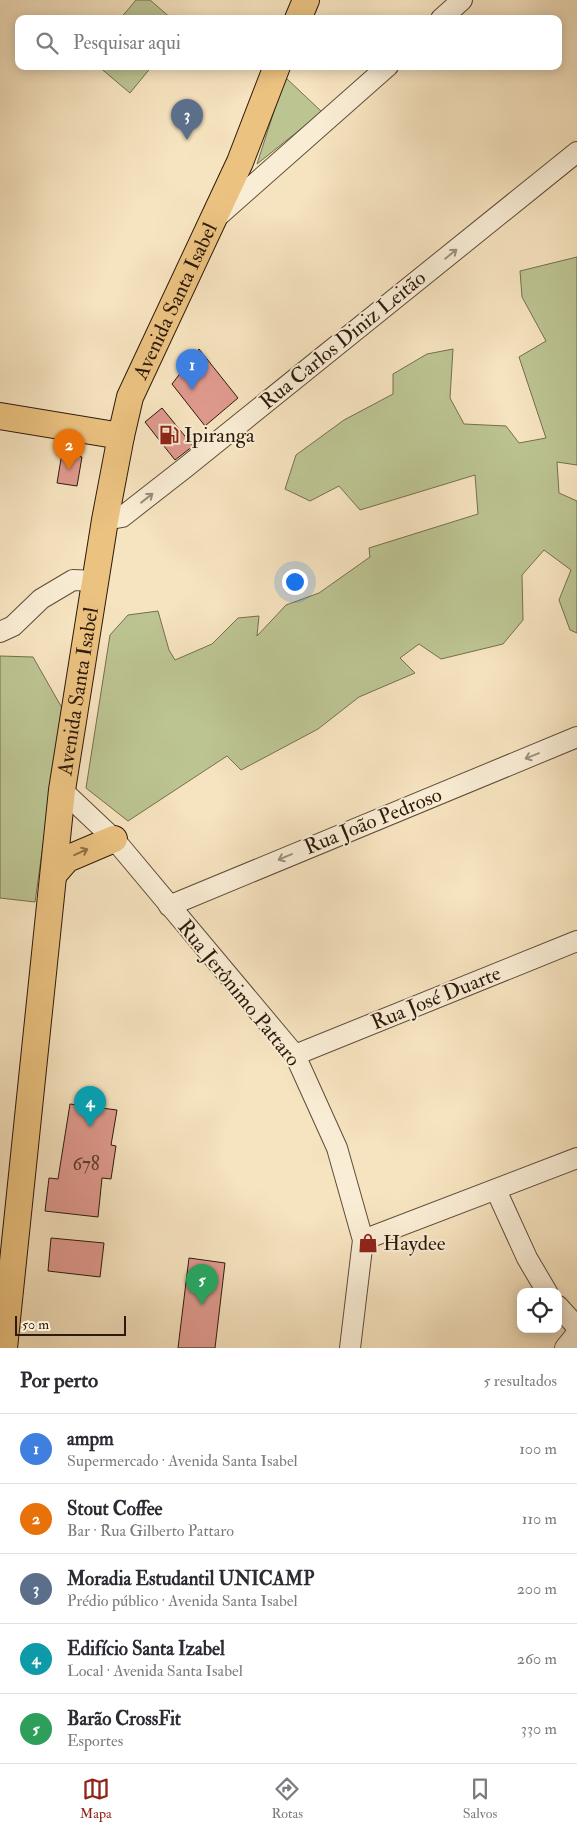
<!DOCTYPE html>
<html lang="pt">
<head>
<meta charset="utf-8">
<style>
  :root { --surface:#fff; --page:#f2f2f3; --text:#2b2b33; --muted:#7c7c81; --line:#e1e1e2; --accent:#8f2418 }
  body { margin:0; font-family:"IM FELL Double Pica",serif; background:var(--page); color:var(--text) }
  .controls { position:absolute; right:15px; bottom:15px; display:grid; overflow:hidden; border-radius:10px; box-shadow:0 2px 12px #0003 }
  .controls button { width:45px; height:45px; display:grid; place-items:center; padding:0; border:0; border-bottom:1px solid var(--line); background:var(--surface); color:var(--text); font:25px sans-serif }
  .scale { position:absolute; left:15px; bottom:12px; width:111px; box-sizing:border-box; padding-left:5px; border:2px solid #2d1a0c; border-top:0; font-size:14px; line-height:18px; white-space:nowrap; color:#2d1a0c; -webkit-text-stroke:4px #f9edd5; paint-order:stroke }
  .you { position:absolute; left:294px; top:581px; width:18px; height:18px; margin:-12px; border:4px solid #fff; border-radius:50%; background:#1a73e8; box-shadow:0 0 0 8px #1a73e833 }
  .badge { display:grid; place-items:center; width:32px; height:32px; border-radius:50%; background:var(--accent); color:#fff; font-size:16px; font-weight:700 }
  .pin { position:absolute; translate:-50% -41px; filter:drop-shadow(0 1px 2px #0008) }
  .pin::after { content:''; position:absolute; top:26px; width:18px; height:15px; background:inherit; clip-path:polygon(0 0,100% 0,50% 100%) }
  .list { margin:0; padding:0; list-style:none }
  h2 { display:flex; justify-content:space-between; align-items:center; height:65px; margin:0; padding:0 20px; font-size:21px }
  h2 small { font-size:16px; font-weight:400; color:var(--muted) }
  .list li { display:grid; grid-template-columns:32px 1fr auto; gap:15px; align-items:center; box-sizing:border-box; height:70px; padding:0 20px; border-top:1px solid var(--line) }
  .list b { display:block; font-size:19px; white-space:nowrap }
  .list p { margin:0; font-size:16px; white-space:nowrap; color:var(--muted) }
  .list em { font-size:16px; font-style:normal; color:var(--muted) }
  .icon { flex:none; width:28px; height:28px; fill:none; stroke:currentColor; stroke-width:2; stroke-linecap:round; stroke-linejoin:round }
  .map { position:relative; flex:none; width:577px; height:1348px; overflow:hidden }
  .search { position:absolute; background:var(--surface); box-shadow:0 2px 12px #0003; left:15px; right:15px; top:15px; height:55px; display:flex; align-items:center; gap:12px; box-sizing:border-box; padding:0 18px; border-radius:10px; color:var(--muted); font-size:19px }
  .sheet { height:415px; background:var(--surface) }
  nav { display:flex; justify-content:space-around; align-items:center; box-sizing:border-box; height:70px; border-top:1px solid var(--line); background:var(--surface); font-size:14px; color:var(--muted) }
  nav a { display:grid; justify-items:center; gap:2px }
  nav .on { color:var(--accent) }
  .map>svg:first-child { display:block }
  .green { fill:#bcc492; stroke:#746f4f }
  .building { fill:#e09a8f; stroke:#2d1a0c }
  .lines { fill:none; stroke-linecap:round; stroke-linejoin:round }
  .minor-casing { stroke:#5f4c39; stroke-width:22 }
  .major-casing { stroke:#2d1a0c; stroke-width:28 }
  .minor { stroke:#f9edd5; stroke-width:20 }
  .major { stroke:#ebc280; stroke-width:26 }
  .oneway { stroke:#9d8e7b }
  .oneway2 { stroke:#8c6e46 }
  .labels { text-anchor:middle; dominant-baseline:central; stroke-width:4; stroke-linejoin:round; paint-order:stroke }
  .number-label { font-size:19px; fill:#5a3a2d }
  .street-label { font-size:21px; fill:#2d1a0c; stroke:#f9edd5 }
  .poi-label { font-size:21px; fill:#2d1a0c; stroke:#f9edd5; text-anchor:start }
</style>
</head>
<body>
<div class="map">
<svg width="577" height="1348" viewBox="0 0 577 1348">
  <rect width="100%" height="100%" fill="#f6e3bf"/>
  <filter id="stains"><feTurbulence type="fractalNoise" baseFrequency=".004" numOctaves="4"/><feColorMatrix values="0 0 0 0 .2 0 0 0 0 .09 0 0 0 0 .02 0 0 0 .5 -.17"/></filter>
  <radialGradient id="worn" r=".72"><stop offset=".6" stop-color="#630" stop-opacity="0"/><stop offset="1" stop-color="#630" stop-opacity=".3"/></radialGradient>
  <!-- green -->
  <g class="green">
    <polygon points="136,0 150,0 172,19 120,19"/>
    <polygon points="98,66 152,66 130,93"/>
    <polygon points="285,77 322,112 257,164"/>
    <polygon points="577,257 577,465 557,462 559,493 577,501 577,633 570,630 559,600 571,570 544,550 522,575 523,620 503,644 441,659 419,644 400,658 415,673 359,697 318,729 241,770 227,756 128,821 86,788 110,635 128,615 158,611 169,650 175,660 212,644 238,618 259,616 257,636 286,605 319,593 370,557 369,548 478,514 475,475 360,510 339,486 310,501 285,489 296,455 344,420 393,394 393,374 427,354 453,349 450,398 464,424 506,426 519,443 546,438 519,357 546,341 522,297 520,271"/>
    <polygon points="0,656 33,657 62,708 35,902 0,898"/>
  </g>
  <!-- building -->
  <g class="building">
    <polygon points="199,349 238,398 205,426 172,384"/>
    <polygon points="162,408 193,446 175,460 145,422"/>
    <polygon points="62,453 82,457 77,486 57,483"/>
    <polygon points="70,1104 117,1110 111,1145 116,1146 111,1179 102,1178 98,1217 45,1211 49,1178 58,1179"/>
    <polygon points="51,1238 104,1243 100,1277 48,1271"/>
    <polygon points="189,1258 225,1263 215,1348 178,1348"/>
  </g>
  <g class="lines">
    <defs>
      <g id="minor">
        <polyline points="441,19 462,0"/>
        <polyline points="216,218 388,66"/>
        <polyline points="105,520 122,517 186,467 577,152"/>
        <polyline points="0,632 13,626 41,599 73,580 96,581"/>
        <polyline points="62,790 114,839 295,1055 337,1148 363,1240 350,1348"/>
        <polyline points="169,906 577,737"/>
        <polyline points="295,1055 577,941"/>
        <polyline points="496,1190 527,1258 547,1292"/>
        <polyline points="363,1240 577,1158"/>
        <polyline points="558,1306 577,1327"/>
        <polyline points="565,1348 577,1333"/>
      </g>
      <g id="major">
        <polyline points="298,19 306,0"/>
        <polyline points="0,416 121,436"/>
        <polyline points="54,874 67,859 114,839"/>
        <path id="s1" d="M4 1348 62 790 105 520 121 436 130 397 240 162 277 66"/>
      </g>
    </defs>
    <!-- minor casing -->
    <use href="#minor" class="minor-casing"/>
    <!-- major casing -->
    <use href="#major" class="major-casing"/>
    <!-- minor -->
    <use href="#minor" class="minor"/>
    <!-- major -->
    <use href="#major" class="major"/>
  </g>
  <!-- one-way arrows -->
  <defs><path id="oneway-shaft" d="M-6 0H5M1.5-3L5.5 0L1.5 3" fill="none" stroke-width="1.6" stroke-linecap="round" stroke-linejoin="round" transform="scale(1.25)"/></defs>
  <g class="oneway">
    <use href="#oneway-shaft" transform="translate(451 254) rotate(-39)"/>
    <use href="#oneway-shaft" transform="translate(147 498) rotate(-38)"/>
    <use href="#oneway-shaft" transform="translate(532 756) rotate(158)"/>
    <use href="#oneway-shaft" transform="translate(285 857) rotate(157)"/>
  </g>
  <use class="oneway2" href="#oneway-shaft" transform="translate(81 852) rotate(-24)"/>
  <!-- icons -->
  <defs>
    <symbol id="fuel-bare" viewBox="-9 -9 18 18"><path d="M-5.5-6h7V0h2V4h1.3V-2.5L3-4.5l.8-.8L6-3V5H2.5V1h-1V6h-7ZM-4.2-4.7v3.2H.2V-4.7Z" fill="#8f2418" stroke="#f9edd5" stroke-width="2.5" paint-order="stroke"/></symbol>
    <symbol id="shop-bare" viewBox="-9 -9 18 18"><path d="M-5-2.5h2.3a2.7 3.5 0 0 1 5.4 0H5L5.5 6h-11ZM-1.5-2.5h3a1.5 2.3 0 0 0-3 0Z" fill="#8f2418" stroke="#f9edd5" stroke-width="2.5" paint-order="stroke"/></symbol>
  </defs>
  <g fill-rule="evenodd">
    <use href="#fuel-bare" x="155" y="421" width="28" height="28"/>
    <use href="#shop-bare" x="354" y="1229" width="28" height="28"/>
  </g>
  <g class="labels">
    <!-- number labels -->
    <g class="number-label">
      <text x="86" y="1164">678</text>
    </g>
    <!-- street labels -->
    <g class="street-label">
      <text stroke="none"><textPath href="#s1" startOffset="1066">Avenida Santa Isabel</textPath></text>
      <text transform="translate(343 340) rotate(-39)">Rua Carlos Diniz Leitão</text>
      <text stroke="none"><textPath href="#s1" startOffset="661">Avenida Santa Isabel</textPath></text>
      <text transform="translate(373 821) rotate(-22)">Rua João Pedroso</text>
      <text transform="translate(239 993) rotate(51)">Rua Jerônimo Pattaro</text>
      <text transform="translate(436 998) rotate(-22)">Rua José Duarte</text>
    </g>
    <!-- poi labels -->
    <g class="poi-label">
      <text x="184" y="435">Ipiranga</text>
      <text x="383" y="1243">Haydee</text>
    </g>
  </g>
  <rect width="100%" height="100%" filter="url(#stains)"/>
  <rect width="100%" height="100%" fill="url(#worn)"/>
</svg>
<div class="controls">
<button><svg class="icon" aria-label="locate" viewBox="0 0 24 24"><circle cx="12" cy="12" r="6"/><path d="M12 2v4M12 18v4M2 12h4M18 12h4"/></svg></button>
</div>
<div class="scale">50 m</div>
<div class="you"></div>
<div class="pin badge" style="left:192px;top:390px;background:#3f7fe0">1</div>
<div class="pin badge" style="left:69px;top:470px;background:#e8710a">2</div>
<div class="pin badge" style="left:187px;top:140px;background:#5c6f8a">3</div>
<div class="pin badge" style="left:90px;top:1127px;background:#0f9aa8">4</div>
<div class="pin badge" style="left:202px;top:1305px;background:#2e9e5b">5</div>
<div class="search"><svg class="icon" aria-label="search" viewBox="0 0 24 24"><circle cx="10" cy="10" r="6"/><path d="M15 15l6 6"/></svg>Pesquisar aqui</div>
</div>
<section class="sheet">
<h2>Por perto<small>5 resultados</small></h2>
<ul class="list">
<li><span class="badge" style="background:#3f7fe0">1</span><div><b>ampm</b><p>Supermercado · Avenida Santa Isabel</p></div><em>100 m</em></li>
<li><span class="badge" style="background:#e8710a">2</span><div><b>Stout Coffee</b><p>Bar · Rua Gilberto Pattaro</p></div><em>110 m</em></li>
<li><span class="badge" style="background:#5c6f8a">3</span><div><b>Moradia Estudantil UNICAMP</b><p>Prédio público · Avenida Santa Isabel</p></div><em>200 m</em></li>
<li><span class="badge" style="background:#0f9aa8">4</span><div><b>Edifício Santa Izabel</b><p>Local · Avenida Santa Isabel</p></div><em>260 m</em></li>
<li><span class="badge" style="background:#2e9e5b">5</span><div><b>Barão CrossFit</b><p>Esportes</p></div><em>330 m</em></li>
</ul>
</section>
<nav>
<a class="on"><svg class="icon" aria-label="map" viewBox="0 0 24 24"><path d="M3 6l6-2 6 2 6-2v14l-6 2-6-2-6 2zM9 4v14M15 6v14"/></svg>Mapa</a>
<a><svg class="icon" aria-label="directions" viewBox="0 0 24 24"><path d="M12 3l9 9-9 9-9-9zM9 14v-3h6M13 9l2 2-2 2"/></svg>Rotas</a>
<a><svg class="icon" aria-label="saved" viewBox="0 0 24 24"><path d="M7 4h10v16l-5-4-5 4z"/></svg>Salvos</a>
</nav>
</body>
</html>
